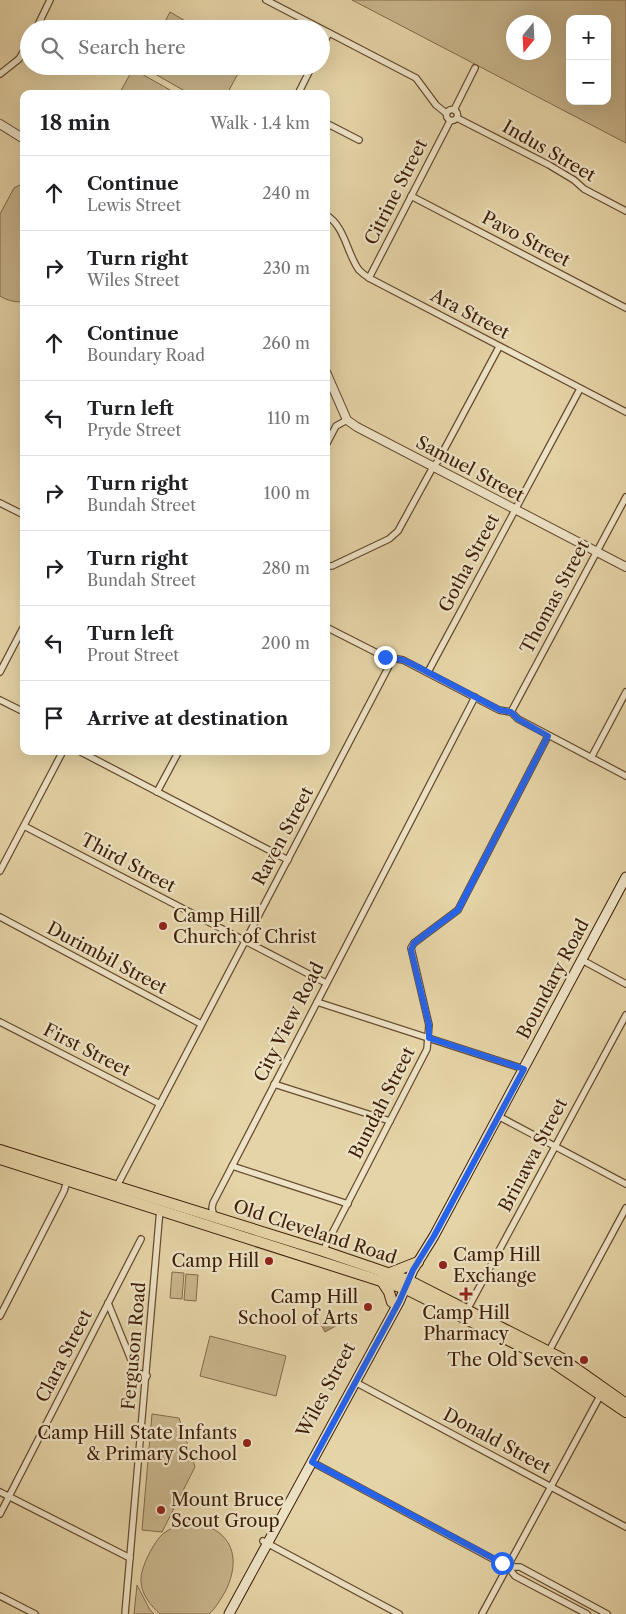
<!DOCTYPE html>
<html lang="en">
<head>
<meta charset="utf-8">
<style>
  :root { --surface:#fff; --page:#f6f6f6; --text:#202124; --muted:#757577; --line:#e0e0e0 }
  body { margin:0; font-family:"Libre Caslon Text",serif; background:var(--page); color:var(--text) }
  .controls { position:absolute; right:15px; top:15px; display:grid; overflow:hidden; border-radius:10px; box-shadow:0 5px 20px #0002 }
  .controls button { width:45px; height:45px; display:grid; place-items:center; padding:0; border:0; border-bottom:1px solid var(--line); background:var(--surface); color:var(--text); font:25px sans-serif }
  .compass { position:absolute; left:506px; top:15px; width:45px; height:45px; border-radius:50%; background:var(--surface); box-shadow:0 5px 20px #0002; rotate:198deg }
  .stop { position:absolute; width:15px; height:15px; margin:-11px; border:4px solid #2563eb; border-radius:50%; background:#fff }
  .stop.end { background:#2563eb; border-color:#fff; box-shadow:0 1px 5px #0008 }
  .list { margin:0; padding:0; list-style:none }
  h2 { display:flex; justify-content:space-between; align-items:center; height:65px; margin:0; padding:0 20px; font-size:21px }
  h2 small { font-size:16px; font-weight:400; color:var(--muted) }
  .list li { display:grid; grid-template-columns:32px 1fr auto; gap:15px; align-items:center; box-sizing:border-box; height:75px; padding:0 20px; border-top:1px solid var(--line) }
  .list b { display:block; font-size:19px; white-space:nowrap }
  .list p { margin:0; font-size:16px; white-space:nowrap; color:var(--muted) }
  .list em { font-size:16px; font-style:normal; color:var(--muted) }
  .icon { flex:none; width:28px; height:28px; fill:none; stroke:currentColor; stroke-width:2; stroke-linecap:round; stroke-linejoin:round }
  .map { position:relative; flex:none; width:626px; height:1614px; overflow:hidden }
  .search { position:absolute; background:var(--surface); box-shadow:0 5px 20px #0002; left:20px; top:20px; width:310px; height:55px; display:flex; align-items:center; gap:12px; box-sizing:border-box; padding:0 18px; border-radius:28px; color:var(--muted); font-size:19px }
  .panel { position:absolute; background:var(--surface); box-shadow:0 5px 20px #0002; left:20px; top:90px; width:310px; height:665px; border-radius:10px }
  .map>svg:first-child { display:block }
  .green { fill:#c8b58c; stroke:#826a4a; fill-rule:evenodd }
  .water { fill:#ac9671; stroke:#806647 }
  .lines { fill:none; stroke-linecap:round; stroke-linejoin:round }
  .minor-casing { stroke:#674c30; stroke-width:8 }
  .tertiary-casing { stroke:#674c30; stroke-width:10 }
  .secondary-casing { stroke:#3d1e08; stroke-width:11 }
  .trunk-casing { stroke:#3d1e08; stroke-width:12 }
  .minor { stroke:#eee3c6; stroke-width:5.5 }
  .tertiary { stroke:#eee3c6; stroke-width:8 }
  .secondary { stroke:#eee3c6; stroke-width:9 }
  .trunk { stroke:#e5d4a7; stroke-width:10 }
  .route { stroke:#2563eb; stroke-width:6 }
  .poi-dot { fill:#8f2418; stroke:#eee3c6; stroke-width:2 }
  .labels { text-anchor:middle; dominant-baseline:central; stroke-width:4.5; stroke-linejoin:round; paint-order:stroke }
  .street-label { font-size:18px; fill:#3d1e08; stroke:#eee3c6 }
  .poi-label { font-size:18px; fill:#3d1e08; stroke:#eee3c6; text-anchor:end }
</style>
</head>
<body>
<div class="map">
<svg width="626" height="1614" viewBox="0 0 626 1614">
  <rect width="100%" height="100%" fill="#e5d4a7"/>
  <filter id="stains"><feTurbulence type="fractalNoise" baseFrequency=".004" numOctaves="4"/><feColorMatrix values="0 0 0 0 .2 0 0 0 0 .09 0 0 0 0 .02 0 0 0 .5 -.17"/></filter>
  <radialGradient id="worn" r=".72"><stop offset=".6" stop-color="#630" stop-opacity="0"/><stop offset="1" stop-color="#630" stop-opacity=".3"/></radialGradient>
  <!-- green -->
  <g class="green">
    <path d="M352 0H626V143ZM570 19H607V101H570ZM514 22H544V52H514Z"/>
    <polygon points="170,12 199,29 161,29"/>
    <polygon points="141,66 242,66 227,94 190,94"/>
    <polygon points="133,69 177,94 119,94"/>
    <path d="M24 183V302C15 302 8 301 0 296V214L14 188Z"/>
    <polygon points="172,1272 184,1273 182,1299 170,1298"/>
    <polygon points="186,1274 198,1275 196,1301 184,1300"/>
    <polygon points="210,1336 286,1356 276,1396 200,1376"/>
    <polygon points="152,1414 179,1418 195,1467 162,1532 142,1530"/>
    <path d="M186 1523C229 1524 244 1555 225 1592 220 1600 216 1608 209 1614H160C151 1606 141 1594 141 1581 140 1568 154 1541 164 1533 171 1528 178 1525 186 1523Z"/>
    <polygon points="137,1585 150,1610 154,1614 134,1614"/>
  </g>
  <!-- water -->
  <polygon class="water" points="339,1314 343,1322 325,1332 320,1323"/>
  <g class="lines">
    <defs>
      <g id="minor">
        <polyline points="266,0 416,78 436,105 446,113"/>
        <polyline points="36,29 50,0"/>
        <polyline points="321,48 329,33"/>
        <polyline points="0,74 19,59 29,42"/>
        <polyline points="298,94 312,66"/>
        <circle cx="452" cy="115" r="5.5"/>
        <polyline points="454,110 475,68"/>
        <polyline points="457,118 549,165 574,180 584,189 626,211"/>
        <polyline points="326,123 359,140"/>
        <polyline points="411,196 626,308"/>
        <path d="M326 215C345 226 347 254 359 270 362 273 366 276 369 278L626 412"/>
        <polyline points="369,278 450,121"/>
        <polyline points="326,445 336,426 347,420"/>
        <polyline points="0,503 24,515"/>
        <polyline points="326,566 332,566 389,539 398,531 433,467 438,461 499,347"/>
        <polyline points="326,627 385,657 403,660 499,710 511,712 518,719 626,776"/>
        <polyline points="0,672 24,626"/>
        <polyline points="428,672 580,389"/>
        <polyline points="0,700 24,712"/>
        <polyline points="511,712 626,497"/>
        <polyline points="79,751 288,860"/>
        <polyline points="591,758 626,692"/>
        <polyline points="157,792 179,751"/>
        <polyline points="24,826 326,983"/>
        <polyline points="0,871 63,751"/>
        <polyline points="0,917 201,1024"/>
        <polyline points="582,960 626,984"/>
        <polyline points="317,1002 524,1069"/>
        <polyline points="0,1022 160,1104"/>
        <polyline points="274,1084 390,1121"/>
        <polyline points="498,1116 626,1184"/>
        <polyline points="232,1166 348,1204"/>
        <polyline points="117,1186 388,668 391,658"/>
        <polyline points="214,1218 212,1208 213,1203 475,697"/>
        <polyline points="323,1251 427,1049 429,1025 411,948 414,943 458,910 548,736"/>
        <polyline points="108,1303 136,1372 147,1376"/>
        <polyline points="467,1310 626,1015"/>
        <polyline points="0,1316 64,1191 67,1181"/>
        <polyline points="549,1351 626,1208"/>
        <polyline points="355,1382 626,1527"/>
        <polyline points="312,1462 508,1567 520,1567 607,1614"/>
        <polyline points="0,1492 130,1558"/>
        <polyline points="0,1514 141,1239"/>
        <polyline points="263,1541 399,1614"/>
        <polyline points="508,1567 515,1576 587,1614"/>
        <polyline points="0,1596 35,1614"/>
        <polyline points="125,1614 160,1209"/>
        <polyline points="482,1614 600,1396"/>
      </g>
      <g id="tertiary">
        <polyline points="0,124 24,139"/>
        <polyline points="326,372 347,420 357,427 626,567"/>
      </g>
      <polyline id="secondary" points="229,1614 399,1302 413,1270 434,1236 626,877"/>
      <g id="trunk">
        <polyline points="0,1150 323,1251 408,1280 561,1358 626,1404"/>
        <polyline points="0,1159 406,1289 554,1363 626,1412"/>
        <polyline points="390,1273 418,1262"/>
        <polyline points="381,1280 389,1292 392,1302"/>
      </g>
    </defs>
    <!-- minor casing -->
    <use href="#minor" class="minor-casing"/>
    <!-- tertiary casing -->
    <use href="#tertiary" class="tertiary-casing"/>
    <!-- secondary casing -->
    <use href="#secondary" class="secondary-casing"/>
    <!-- trunk casing -->
    <use href="#trunk" class="trunk-casing"/>
    <!-- minor -->
    <use href="#minor" class="minor"/>
    <!-- tertiary -->
    <use href="#tertiary" class="tertiary"/>
    <!-- secondary -->
    <use href="#secondary" class="secondary"/>
    <!-- trunk -->
    <use href="#trunk" class="trunk"/>
  </g>
  <g class="lines">
    <!-- route -->
    <polyline class="route" points="385,657 403,660 414,665 500,710 511,712 518,719 548,736 458,910 414,943 411,950 429,1025 429,1038 524,1069 434,1236 413,1270 399,1302 312,1462 502,1563"/>
  </g>
  <!-- markers -->
  <g class="poi-dot">
    <circle cx="163" cy="926" r="5"/>
    <circle cx="269" cy="1261" r="5"/>
    <circle cx="443" cy="1265" r="5"/>
    <path d="M463.5 1286.5h5v5h5v5h-5v5h-5v-5h-5v-5h5z"/>
    <circle cx="368" cy="1307" r="5"/>
    <circle cx="584" cy="1360" r="5"/>
    <circle cx="247" cy="1443" r="5"/>
    <circle cx="161" cy="1510" r="5"/>
  </g>
  <g class="labels">
    <!-- street labels -->
    <g class="street-label">
      <text transform="translate(549 151) rotate(30)">Indus Street</text>
      <text transform="translate(396 192) rotate(-63)">Citrine Street</text>
      <text transform="translate(526 239) rotate(28)">Pavo Street</text>
      <text transform="translate(470 314) rotate(28)">Ara Street</text>
      <text transform="translate(470 469) rotate(28)">Samuel Street</text>
      <text transform="translate(469 563) rotate(-62)">Gotha Street</text>
      <text transform="translate(555 597) rotate(-62)">Thomas Street</text>
      <text transform="translate(283 836) rotate(-62)">Raven Street</text>
      <text transform="translate(128 863) rotate(28)">Third Street</text>
      <text transform="translate(107 958) rotate(28)">Durimbil Street</text>
      <text transform="translate(553 979) rotate(-62)">Boundary Road</text>
      <text transform="translate(289 1022) rotate(-63)">City View Road</text>
      <text transform="translate(87 1050) rotate(27)">First Street</text>
      <text transform="translate(382 1103) rotate(-63)">Bundah Street</text>
      <text transform="translate(533 1155) rotate(-62)">Brinawa Street</text>
      <text transform="translate(315 1232) rotate(18)">Old Cleveland Road</text>
      <text transform="translate(134 1346) rotate(-85)">Ferguson Road</text>
      <text transform="translate(64 1356) rotate(-63)">Clara Street</text>
      <text transform="translate(326 1390) rotate(-62)">Wiles Street</text>
      <text transform="translate(497 1441) rotate(28)">Donald Street</text>
    </g>
    <!-- poi labels -->
    <g class="poi-label">
      <text x="173" y="916" text-anchor="start">Camp Hill<tspan x="173" dy="21">Church of Christ</tspan></text>
      <text x="453" y="1255" text-anchor="start">Camp Hill<tspan x="453" dy="21">Exchange</tspan></text>
      <text x="259" y="1261">Camp Hill</text>
      <text x="358" y="1297">Camp Hill<tspan x="358" dy="21">School of Arts</tspan></text>
      <text x="466" y="1313" text-anchor="middle">Camp Hill<tspan x="466" dy="21">Pharmacy</tspan></text>
      <text x="574" y="1360">The Old Seven</text>
      <text x="237" y="1433">Camp Hill State Infants<tspan x="237" dy="21">&amp; Primary School</tspan></text>
      <text x="171" y="1500" text-anchor="start">Mount Bruce<tspan x="171" dy="21">Scout Group</tspan></text>
    </g>
  </g>
  <rect width="100%" height="100%" filter="url(#stains)"/>
  <rect width="100%" height="100%" fill="url(#worn)"/>
</svg>
<div class="controls">
<button>+</button>
<button>−</button>
</div>
<svg class="compass" viewBox="-18 -18 36 36"><path d="M0-13l5 13h-10z" fill="#e53935"/><path d="M0 13l5-13h-10z" fill="#757577"/></svg>
<div class="stop" style="left:502px;top:1563px"></div>
<div class="stop end" style="left:385px;top:657px"></div>
<div class="search"><svg class="icon" aria-label="search" viewBox="0 0 24 24"><circle cx="10" cy="10" r="6"/><path d="M15 15l6 6"/></svg>Search here</div>
<section class="panel">
<h2>18 min<small>Walk · 1.4 km</small></h2>
<ul class="list">
<li><svg class="icon" aria-label="ahead" viewBox="0 0 24 24"><path d="M12 20V5M6 11l6-6 6 6"/></svg><div><b>Continue</b><p>Lewis Street</p></div><em>240 m</em></li>
<li><svg class="icon" aria-label="right" viewBox="0 0 24 24"><path d="M7 20v-9h11M14 6l5 5-5 5"/></svg><div><b>Turn right</b><p>Wiles Street</p></div><em>230 m</em></li>
<li><svg class="icon" aria-label="ahead" viewBox="0 0 24 24"><path d="M12 20V5M6 11l6-6 6 6"/></svg><div><b>Continue</b><p>Boundary Road</p></div><em>260 m</em></li>
<li><svg class="icon" aria-label="left" viewBox="0 0 24 24"><path d="M17 20v-9H6M10 6l-5 5 5 5"/></svg><div><b>Turn left</b><p>Pryde Street</p></div><em>110 m</em></li>
<li><svg class="icon" aria-label="right" viewBox="0 0 24 24"><path d="M7 20v-9h11M14 6l5 5-5 5"/></svg><div><b>Turn right</b><p>Bundah Street</p></div><em>100 m</em></li>
<li><svg class="icon" aria-label="right" viewBox="0 0 24 24"><path d="M7 20v-9h11M14 6l5 5-5 5"/></svg><div><b>Turn right</b><p>Bundah Street</p></div><em>280 m</em></li>
<li><svg class="icon" aria-label="left" viewBox="0 0 24 24"><path d="M17 20v-9H6M10 6l-5 5 5 5"/></svg><div><b>Turn left</b><p>Prout Street</p></div><em>200 m</em></li>
<li><svg class="icon" aria-label="arrive" viewBox="0 0 24 24"><path d="M6 21V4h12l-3 4 3 4H6"/></svg><div><b>Arrive at destination</b></div></li>
</ul>
</section>
</div>
</body>
</html>
